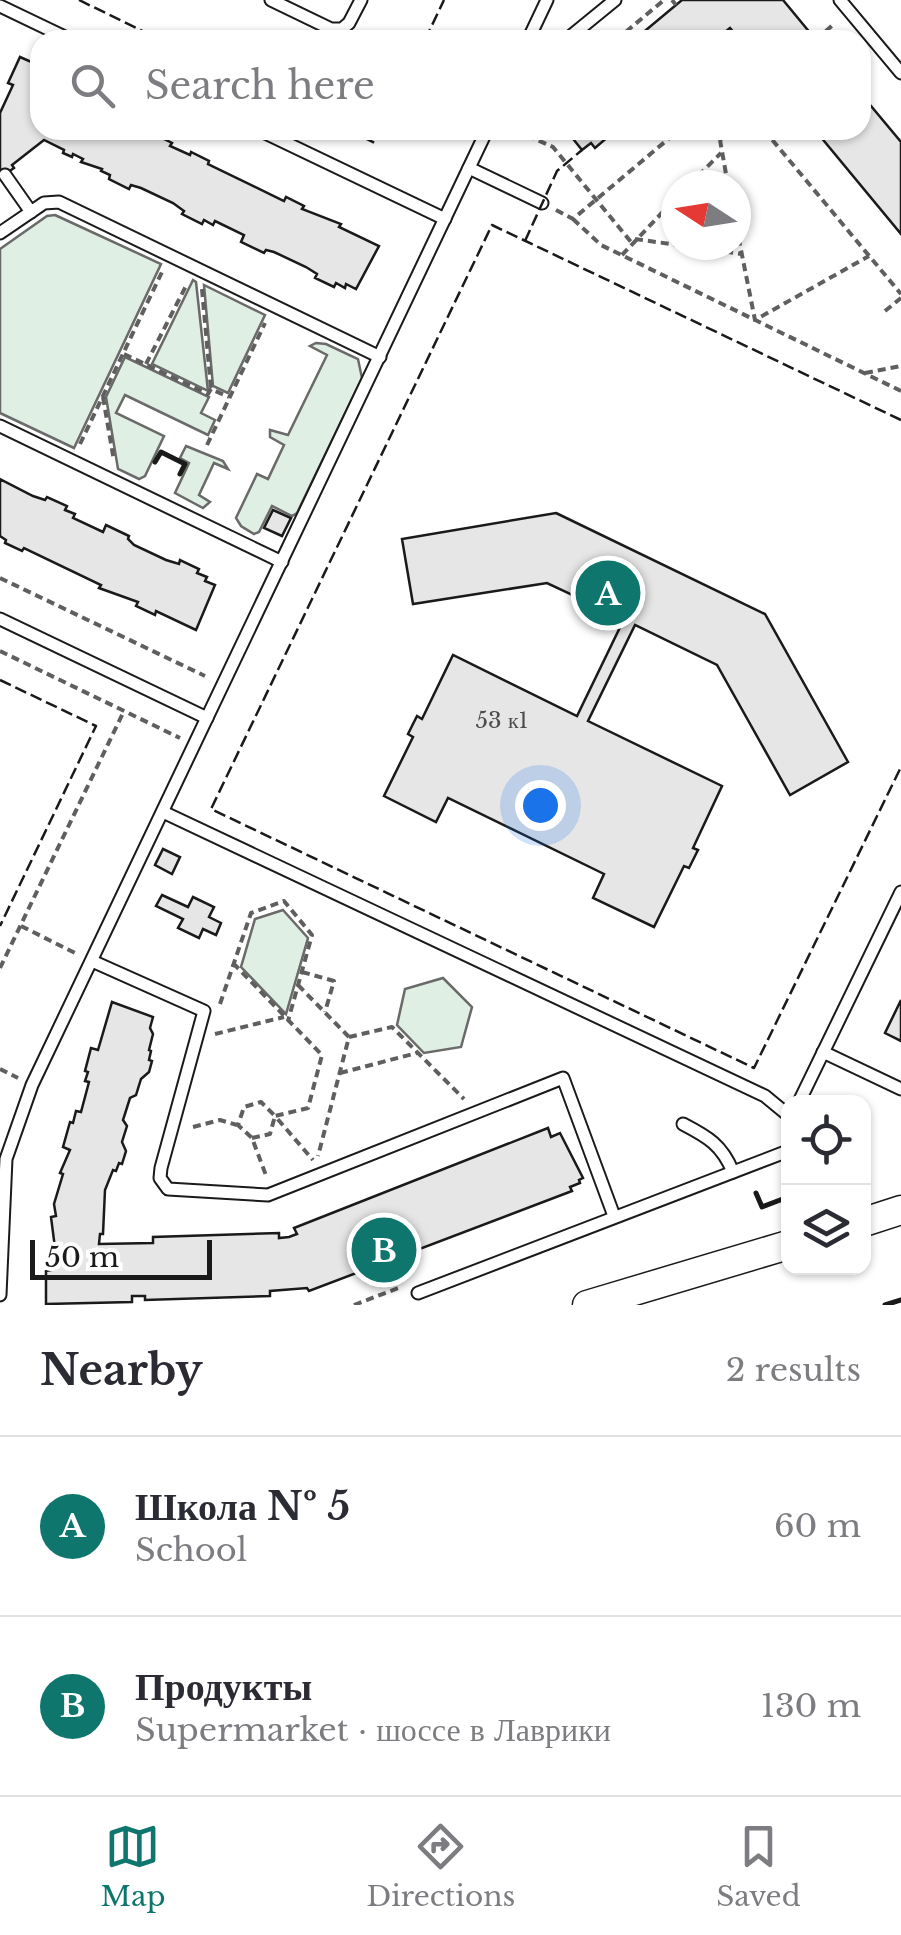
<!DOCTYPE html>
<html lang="en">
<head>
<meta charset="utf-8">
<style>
  :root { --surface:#fff; --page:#f2f2f3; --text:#2b2b33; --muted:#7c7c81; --line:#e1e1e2; --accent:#0f766e }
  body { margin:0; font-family:"Libre Baskerville",serif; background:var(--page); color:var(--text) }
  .controls { position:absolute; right:30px; bottom:30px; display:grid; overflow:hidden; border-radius:20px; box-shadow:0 2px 8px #0004 }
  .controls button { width:90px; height:90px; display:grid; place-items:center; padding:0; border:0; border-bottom:2px solid var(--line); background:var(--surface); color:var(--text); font:50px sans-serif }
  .compass { position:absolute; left:661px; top:170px; width:90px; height:90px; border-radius:50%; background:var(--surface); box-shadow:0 2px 8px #0004; rotate:282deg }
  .scale { position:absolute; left:30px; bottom:25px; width:182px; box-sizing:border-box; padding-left:10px; border:5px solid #1a1a1a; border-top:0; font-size:28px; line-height:35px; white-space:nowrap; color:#1a1a1a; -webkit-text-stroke:8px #fff; paint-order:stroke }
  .you { position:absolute; left:540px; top:805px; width:35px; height:35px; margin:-25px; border:8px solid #fff; border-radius:50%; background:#1a73e8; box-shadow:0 0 0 15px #1a73e833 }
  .badge { display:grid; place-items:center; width:65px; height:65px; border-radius:50%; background:var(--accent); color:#fff; font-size:32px; font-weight:700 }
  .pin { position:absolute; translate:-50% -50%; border:5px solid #fff; box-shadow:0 2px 10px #0006 }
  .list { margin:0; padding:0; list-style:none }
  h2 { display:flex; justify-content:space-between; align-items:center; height:130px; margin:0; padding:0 40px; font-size:42px }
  h2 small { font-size:32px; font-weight:400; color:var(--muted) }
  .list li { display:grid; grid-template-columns:65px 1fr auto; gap:30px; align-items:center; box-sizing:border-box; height:180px; padding:0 40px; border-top:2px solid var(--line) }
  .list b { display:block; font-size:38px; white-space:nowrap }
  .list p { margin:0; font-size:32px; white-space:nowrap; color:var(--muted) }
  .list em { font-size:32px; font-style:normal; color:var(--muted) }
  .icon { flex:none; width:55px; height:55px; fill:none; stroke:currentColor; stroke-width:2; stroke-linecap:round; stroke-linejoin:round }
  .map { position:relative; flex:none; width:901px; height:1305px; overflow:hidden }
  .search { position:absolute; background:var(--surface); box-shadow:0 2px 8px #0004; left:30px; right:30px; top:30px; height:110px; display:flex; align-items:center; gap:25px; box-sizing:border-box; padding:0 35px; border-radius:30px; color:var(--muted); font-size:38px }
  .sheet { height:490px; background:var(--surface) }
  nav { display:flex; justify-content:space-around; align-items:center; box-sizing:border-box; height:140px; border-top:2px solid var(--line); background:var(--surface); font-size:28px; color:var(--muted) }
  nav a { display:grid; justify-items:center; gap:5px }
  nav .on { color:var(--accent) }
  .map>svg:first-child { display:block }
  .green { fill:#e0efe3; stroke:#6a6a6a; stroke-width:2.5 }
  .building { fill:#e6e6e6; stroke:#1a1a1a; stroke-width:2.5 }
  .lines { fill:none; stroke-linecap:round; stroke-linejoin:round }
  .service-casing { stroke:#1a1a1a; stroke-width:15 }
  .tertiary-casing { stroke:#1a1a1a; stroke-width:31 }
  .path { stroke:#5f5f5f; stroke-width:4; stroke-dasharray:8 5; stroke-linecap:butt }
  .service { stroke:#fff; stroke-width:11 }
  .tertiary { stroke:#fff; stroke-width:28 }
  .fence { stroke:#1a1a1a; stroke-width:2.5; stroke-dasharray:12 5; stroke-linecap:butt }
  .wall { stroke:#1a1a1a; stroke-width:5 }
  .labels { text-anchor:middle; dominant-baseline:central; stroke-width:8; stroke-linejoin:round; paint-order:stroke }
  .number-label { font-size:22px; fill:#4d4d4d }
</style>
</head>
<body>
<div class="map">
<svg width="901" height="1305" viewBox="0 0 901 1305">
  <rect width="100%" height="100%" fill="#fff"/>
  <!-- green -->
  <g class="green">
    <polygon points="55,215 161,264 74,448 0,413 0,249 47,216"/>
    <polygon points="193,280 196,282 208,391 152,364"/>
    <polygon points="204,285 265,315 228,393 213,386"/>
    <polygon points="316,343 326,344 358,359 362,378 297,513 292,516 272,506 259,532 254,534 241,526 236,518 257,474 268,479 284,445 270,437 270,430 288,435 327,355 310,346"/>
    <polygon points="125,357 209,397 201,413 215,420 208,435 125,395 116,413 164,436 145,476 139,479 118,469 106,397"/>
    <polygon points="186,446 223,461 228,469 214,463 199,495 210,502 203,508 175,493 189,463 180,458"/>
    <polygon points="283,910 308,938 286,1014 241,967 255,919"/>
    <polygon points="443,978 472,1007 461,1047 424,1053 397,1025 405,989"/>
  </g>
  <!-- building -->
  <g class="building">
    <polygon points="682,0 783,0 816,40 740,40 730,28 715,40 634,40"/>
    <polygon points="20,57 36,64 35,68 40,70 40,130 136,130 152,138 154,134 172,143 170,146 190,155 191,152 209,161 208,164 284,201 286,197 304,206 302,209 341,224 339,227 379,246 356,289 346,284 345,288 336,283 334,287 315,278 317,274 306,267 274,252 266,250 264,253 241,242 244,235 215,221 213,225 204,220 202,224 182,214 184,211 173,203 141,188 131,185 129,189 109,179 110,175 101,171 102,169 81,162 83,159 73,154 72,157 63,153 64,150 44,140 12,165 14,168 0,178 0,113 13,85 8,83"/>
    <polygon points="861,94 901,142 901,234 815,130 861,130"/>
    <polygon points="566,130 616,130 595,148 591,143 582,150"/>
    <polygon points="0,479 33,496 45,500 47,497 67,506 65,510 75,514 73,518 103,532 106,525 129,536 128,539 134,545 166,560 179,564 180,560 199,569 197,573 207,577 205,581 215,585 196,630 156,611 155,615 136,606 138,602 99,588 101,585 24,548 22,551 5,543 6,540 0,536"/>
    <polygon points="273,510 291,518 282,536 264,528"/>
    <polygon points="556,513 765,614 848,762 790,795 717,665 635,625 588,721 722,786 693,848 698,850 689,868 684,866 654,927 593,898 604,874 448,798 436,822 384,796 413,737 408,734 417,716 422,719 453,655 577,716 624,619 547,583 413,604 402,539"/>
    <polygon points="163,849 180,857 172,874 155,865"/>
    <polygon points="162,895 188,907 193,897 214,907 209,917 221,923 216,935 203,929 199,938 178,928 183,919 156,906"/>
    <polygon points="901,1000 901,1041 885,1033"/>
    <polygon points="112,1002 153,1017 150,1028 153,1034 149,1050 151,1051 149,1060 152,1061 149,1072 141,1079 136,1095 130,1098 123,1120 127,1126 122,1142 126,1151 122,1164 119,1163 116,1171 113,1170 105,1190 103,1234 100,1234 99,1244 153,1243 153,1237 279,1233 279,1238 289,1237 297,1234 294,1228 548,1128 551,1137 560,1133 583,1178 579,1180 580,1183 570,1187 572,1191 309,1291 307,1288 270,1291 270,1296 145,1300 145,1296 132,1296 132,1302 46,1304 46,1271 51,1270 49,1248 55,1248 51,1217 56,1216 54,1204 63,1174 60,1173 70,1150 63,1147 70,1122 73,1123 76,1111 81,1112 89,1082 85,1081 88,1072 85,1071 91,1048 98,1050"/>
  </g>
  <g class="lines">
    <defs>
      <g id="service">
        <polyline points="271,0 331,29 342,29 349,23 361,0"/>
        <polyline points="840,0 901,73"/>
        <polyline points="0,6 71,40"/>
        <polyline points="528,40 547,0"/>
        <polyline points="566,40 615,0"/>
        <polyline points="259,130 445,219"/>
        <polyline points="469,168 542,203"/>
        <polyline points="5,175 31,212"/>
        <polyline points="0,233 44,203 59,202 380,357"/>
        <polyline points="0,426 282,562"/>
        <polyline points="0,619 207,718"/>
        <polyline points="163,812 765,1096 788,1115"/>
        <polyline points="92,961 204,1011 161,1168 160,1178 168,1189 268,1195 563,1078 614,1216"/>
        <polyline points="823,1052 901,1089"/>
        <polyline points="799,1102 901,892"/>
        <path d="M683 1124C708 1137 722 1145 733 1172"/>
        <polyline points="418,1293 788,1151"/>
        <polyline points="0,1295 6,1159 32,1085 487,130"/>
      </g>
      <g id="tertiary">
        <polyline points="864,1222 901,1210"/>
        <polyline points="587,1305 788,1245"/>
      </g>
    </defs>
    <!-- service casing -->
    <use href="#service" class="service-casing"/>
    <!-- tertiary casing -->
    <use href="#tertiary" class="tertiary-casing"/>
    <!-- path -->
    <g class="path">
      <polyline points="672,0 676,5"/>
      <polyline points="616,40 664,0"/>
      <polyline points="816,40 835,23"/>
      <polyline points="515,130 553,147 631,242"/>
      <polyline points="711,130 720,140 728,185"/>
      <polyline points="764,130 901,294"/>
      <polyline points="720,140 731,130"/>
      <polyline points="689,185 721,153"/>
      <polyline points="556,210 573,219 679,130"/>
      <polyline points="573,219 601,245 901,391"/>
      <polyline points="736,225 755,320 869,256"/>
      <polyline points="635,239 742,254"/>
      <polyline points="622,255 676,198"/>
      <polyline points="202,289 211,389"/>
      <polyline points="885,311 901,298"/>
      <polyline points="124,354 208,394 211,389 229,397"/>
      <polyline points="146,364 187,284"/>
      <polyline points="865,373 901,366"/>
      <polyline points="103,397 114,461"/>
      <polyline points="80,444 162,272"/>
      <polyline points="207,445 265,323"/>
      <polyline points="0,578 205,676"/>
      <polyline points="0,651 180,738"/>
      <polyline points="21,926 75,953"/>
      <polyline points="233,963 322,1055 308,1108 275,1116 313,1160"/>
      <polyline points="0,968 124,711"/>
      <polyline points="302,972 334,981 325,1012"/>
      <polyline points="298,985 349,1037 318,1156"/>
      <polyline points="220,1004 251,913 284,901 312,935 288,1021"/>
      <polyline points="215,1034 284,1017"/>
      <polyline points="349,1037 392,1027 464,1099"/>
      <polyline points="0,1069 18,1078"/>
      <polyline points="340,1073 417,1053"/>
      <polyline points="193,1127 220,1120 237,1125"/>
      <polyline points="252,1138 270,1134 275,1116 261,1102 244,1107 238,1125 252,1138 267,1178"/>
      <polyline points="354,1305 401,1287"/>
    </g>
    <!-- service -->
    <use href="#service" class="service"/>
    <!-- tertiary -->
    <use href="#tertiary" class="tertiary"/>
    <!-- fence -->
    <g class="fence">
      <polyline points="79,0 161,40"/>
      <polyline points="425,40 444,0"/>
      <polyline points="348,130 375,143 381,130"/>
      <polyline points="525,241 557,171 582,150"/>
      <polyline points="901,420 492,225 211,809 754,1068 901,767"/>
      <polyline points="0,680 96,726 0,926"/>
    </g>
    <!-- wall -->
    <g class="wall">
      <polyline points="155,462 161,452 185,464 180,474"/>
      <polyline points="785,1181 788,1189"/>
      <polyline points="756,1193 762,1207 788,1197"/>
      <polyline points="885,1305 901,1300"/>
    </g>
  </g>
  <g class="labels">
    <!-- number labels -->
    <g class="number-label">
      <text x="502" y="720">53 к1</text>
    </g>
  </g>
</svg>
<div class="controls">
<button><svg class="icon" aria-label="locate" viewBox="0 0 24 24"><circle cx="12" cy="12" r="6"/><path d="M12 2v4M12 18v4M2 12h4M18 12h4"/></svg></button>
<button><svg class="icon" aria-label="layers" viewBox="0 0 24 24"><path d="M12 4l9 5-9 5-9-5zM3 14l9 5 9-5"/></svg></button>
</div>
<svg class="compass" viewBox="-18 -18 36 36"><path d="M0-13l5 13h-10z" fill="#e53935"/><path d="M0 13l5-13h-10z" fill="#7c7c81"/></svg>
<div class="scale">50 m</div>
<div class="you"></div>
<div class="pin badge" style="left:608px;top:593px">A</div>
<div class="pin badge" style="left:384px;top:1250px">B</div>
<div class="search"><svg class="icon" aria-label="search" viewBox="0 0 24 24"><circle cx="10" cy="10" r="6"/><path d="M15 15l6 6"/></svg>Search here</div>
</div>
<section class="sheet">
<h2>Nearby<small>2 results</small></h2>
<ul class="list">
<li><span class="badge">A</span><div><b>Школа № 5</b><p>School</p></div><em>60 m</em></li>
<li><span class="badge">B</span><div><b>Продукты</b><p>Supermarket · шоссе в Лаврики</p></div><em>130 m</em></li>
</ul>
</section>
<nav>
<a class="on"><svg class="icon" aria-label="map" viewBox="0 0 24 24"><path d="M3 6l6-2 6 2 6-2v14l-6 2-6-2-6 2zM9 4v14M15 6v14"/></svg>Map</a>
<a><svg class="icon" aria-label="directions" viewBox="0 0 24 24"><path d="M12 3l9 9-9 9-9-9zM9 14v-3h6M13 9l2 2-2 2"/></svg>Directions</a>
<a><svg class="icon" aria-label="saved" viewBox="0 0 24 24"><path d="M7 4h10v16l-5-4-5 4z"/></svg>Saved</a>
</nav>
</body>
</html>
